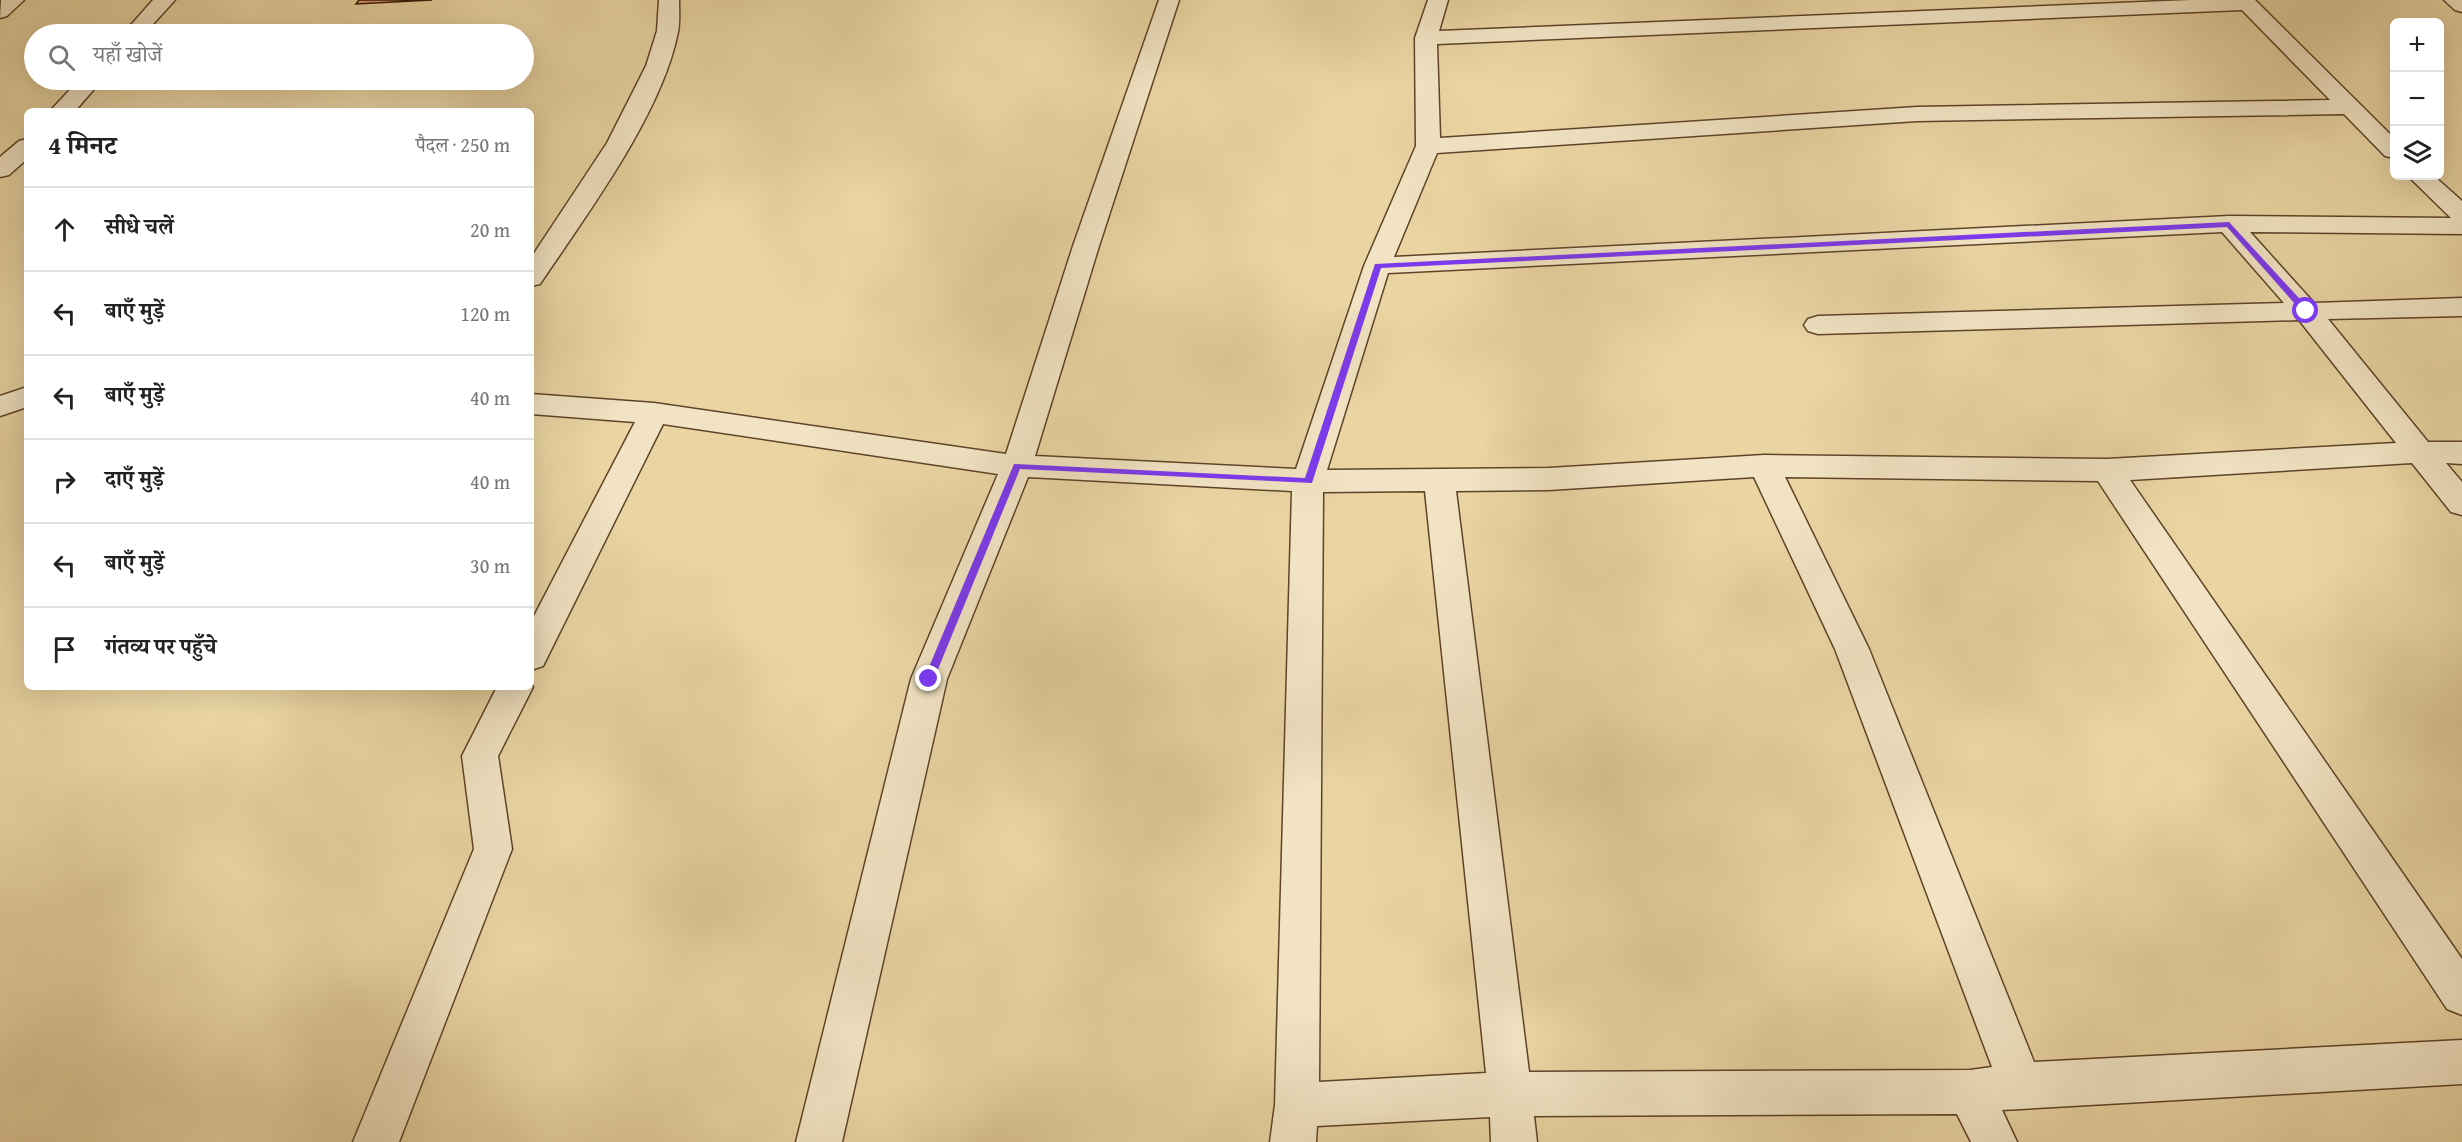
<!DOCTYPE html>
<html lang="hi">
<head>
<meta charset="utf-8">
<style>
  :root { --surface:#fff; --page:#f6f6f6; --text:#222; --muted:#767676; --line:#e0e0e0 }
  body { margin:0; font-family:"Gentium Book Plus","Noto Serif Devanagari",serif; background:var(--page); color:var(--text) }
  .controls { position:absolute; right:18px; top:18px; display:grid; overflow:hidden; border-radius:9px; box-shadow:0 6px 24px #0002 }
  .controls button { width:54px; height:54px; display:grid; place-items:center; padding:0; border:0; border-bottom:2px solid var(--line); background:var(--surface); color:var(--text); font:30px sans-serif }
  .stop { position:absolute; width:18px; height:18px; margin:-14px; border:4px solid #7c3aed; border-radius:50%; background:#fff }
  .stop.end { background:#7c3aed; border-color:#fff; box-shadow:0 2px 6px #0008 }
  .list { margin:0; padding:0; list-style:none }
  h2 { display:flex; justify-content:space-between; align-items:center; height:78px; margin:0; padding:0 24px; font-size:26px }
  h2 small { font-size:20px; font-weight:400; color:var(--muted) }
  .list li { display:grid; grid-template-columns:39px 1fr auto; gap:18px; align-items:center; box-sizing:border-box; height:84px; padding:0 24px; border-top:2px solid var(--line) }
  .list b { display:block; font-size:22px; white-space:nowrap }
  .list em { font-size:20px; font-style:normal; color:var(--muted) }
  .icon { flex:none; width:33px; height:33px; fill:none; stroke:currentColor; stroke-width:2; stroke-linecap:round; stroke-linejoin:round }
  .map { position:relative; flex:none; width:2462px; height:1142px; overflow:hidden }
  .search { position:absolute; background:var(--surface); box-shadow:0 6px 24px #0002; left:24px; top:24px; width:510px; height:66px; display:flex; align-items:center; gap:15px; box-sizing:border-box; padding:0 21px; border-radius:33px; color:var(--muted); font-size:22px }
  .panel { position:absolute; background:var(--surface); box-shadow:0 6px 24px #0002; left:24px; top:108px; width:510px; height:582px; border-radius:9px }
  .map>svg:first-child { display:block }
  .building { fill:#e29b75; stroke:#2f1400; stroke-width:1.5 }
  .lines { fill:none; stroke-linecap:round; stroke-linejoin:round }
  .street-casing { stroke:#5e4428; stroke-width:3 }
  .street { fill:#f1e3c3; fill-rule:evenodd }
  .route { fill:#7c3aed }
</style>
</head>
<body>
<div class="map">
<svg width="2462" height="1142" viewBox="0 0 2462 1142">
  <rect width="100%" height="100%" fill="#e9d4a2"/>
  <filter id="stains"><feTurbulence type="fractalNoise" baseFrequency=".00333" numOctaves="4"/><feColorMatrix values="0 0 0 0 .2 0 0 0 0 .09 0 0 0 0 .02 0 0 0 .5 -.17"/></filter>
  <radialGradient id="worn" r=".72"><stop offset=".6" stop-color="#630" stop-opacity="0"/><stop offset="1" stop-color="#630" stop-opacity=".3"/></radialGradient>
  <!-- building -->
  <polygon class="building" points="359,0 432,0 356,4"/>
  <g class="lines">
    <defs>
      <g id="street">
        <polygon points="1,0 24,0 7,16 0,18"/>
        <polygon points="153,0 175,0 144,34 123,34"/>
        <path d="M659 0H679C679 10 680 22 678 32 662 114 587 214 540 284L531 286V258L607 143 646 66 657 31Z"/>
        <path d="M1159 0H1179L1099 246 1035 456 1296 469 1364 266 1416 146 1415 38 1428 0H1448L1439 31 2191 0H2255L2394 138V158L2385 156 2344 114 1917 121 1437 153 1394 257 2229 216 2451 218 2408 176H2434L2462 201V234L2250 232 2314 303 2462 298V316L2328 319 2428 442H2462V464L2446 463 2462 482V515L2451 512 2412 463 2130 480 2462 959V1015L2447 1009 2098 481 1785 477 1869 649 2034 1062 2462 1040V1084L2002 1110 2017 1142H1971L1957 1114 1534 1116 1537 1142H1491L1490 1117 1317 1126 1316 1142H1270L1275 1105 1292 491 1028 477 947 679 842 1142H796L911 679 998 474 663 424 543 666 531 670V622L635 422 531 414V394L654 403 1006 454 1073 246ZM2242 10 2330 100 1917 107 1440 138 1437 44ZM2222 232 2284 303 1818 316 1808 319 1804 325 1808 331 1818 334 2299 320 2396 443 2107 459 1764 455 1549 468 1327 470 1388 273ZM1754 477 1835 649 1992 1067 1970 1070 1529 1072 1456 491 1549 490ZM1425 491 1486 1073 1319 1082 1323 492Z"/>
        <polygon points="2444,0 2462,0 2462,12 2455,10"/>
        <polygon points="79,80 102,80 75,111 50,111"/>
        <polygon points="27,139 27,159 9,175 0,177 0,157 19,141"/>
        <polygon points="27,387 27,407 0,416 0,396"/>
        <polygon points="531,684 533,687 498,756 512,849 399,1142 353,1142 474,849 462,756 497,687 531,687"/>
      </g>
    </defs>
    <!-- street casing -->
    <use href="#street" class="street-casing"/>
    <!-- street -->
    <use href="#street" class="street"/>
  </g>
  <!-- route -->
  <polygon class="route" points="2229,222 2309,309 2309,313 2303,313 2227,227 1381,268 1312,483 1020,469 934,679 929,683 924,679 1014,464 1305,478 1375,264"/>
  <rect width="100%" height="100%" filter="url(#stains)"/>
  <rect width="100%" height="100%" fill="url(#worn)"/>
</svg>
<div class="controls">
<button>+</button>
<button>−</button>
<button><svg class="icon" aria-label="layers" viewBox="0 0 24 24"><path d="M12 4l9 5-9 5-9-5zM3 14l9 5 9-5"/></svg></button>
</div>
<div class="stop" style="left:2306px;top:311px"></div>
<div class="stop end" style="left:929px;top:679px"></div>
<div class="search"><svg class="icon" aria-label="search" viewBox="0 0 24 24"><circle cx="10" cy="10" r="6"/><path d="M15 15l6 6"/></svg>यहाँ खोजें</div>
<section class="panel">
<h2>4 मिनट<small>पैदल · 250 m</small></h2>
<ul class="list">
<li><svg class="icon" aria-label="ahead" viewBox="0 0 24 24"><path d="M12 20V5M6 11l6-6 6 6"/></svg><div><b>सीधे चलें</b></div><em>20 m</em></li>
<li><svg class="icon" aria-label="left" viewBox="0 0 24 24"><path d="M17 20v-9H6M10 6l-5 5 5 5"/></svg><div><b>बाएँ मुड़ें</b></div><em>120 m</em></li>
<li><svg class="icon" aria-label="left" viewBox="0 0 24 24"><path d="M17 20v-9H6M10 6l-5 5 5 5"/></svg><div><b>बाएँ मुड़ें</b></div><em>40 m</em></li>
<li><svg class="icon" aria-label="right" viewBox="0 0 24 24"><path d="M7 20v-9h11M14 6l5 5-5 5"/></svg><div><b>दाएँ मुड़ें</b></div><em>40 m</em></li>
<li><svg class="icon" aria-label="left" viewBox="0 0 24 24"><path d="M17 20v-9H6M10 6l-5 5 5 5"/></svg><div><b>बाएँ मुड़ें</b></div><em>30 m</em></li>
<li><svg class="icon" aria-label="arrive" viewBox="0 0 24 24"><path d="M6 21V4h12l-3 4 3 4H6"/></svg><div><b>गंतव्य पर पहुँचे</b></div></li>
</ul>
</section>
</div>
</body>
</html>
